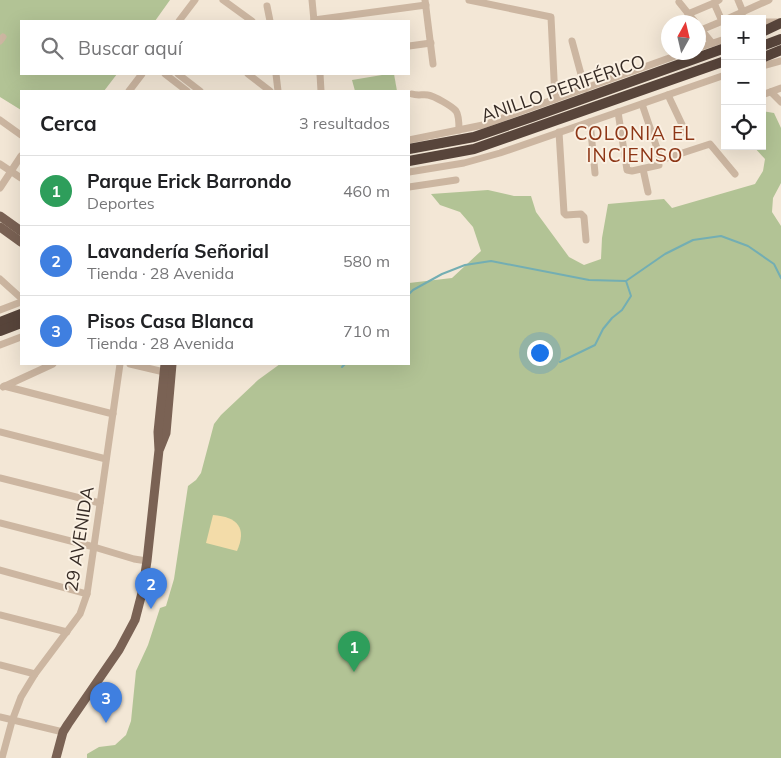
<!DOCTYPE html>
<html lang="es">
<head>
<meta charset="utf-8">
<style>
  :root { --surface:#fff; --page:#f6f6f6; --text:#202124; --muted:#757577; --line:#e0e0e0; --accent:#17545b }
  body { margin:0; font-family:Mulish,sans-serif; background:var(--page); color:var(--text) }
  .controls { position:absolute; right:15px; top:15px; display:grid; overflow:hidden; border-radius:0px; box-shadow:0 5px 20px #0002 }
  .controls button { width:45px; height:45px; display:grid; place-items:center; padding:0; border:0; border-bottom:1px solid var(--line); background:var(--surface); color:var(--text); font:25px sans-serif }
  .compass { position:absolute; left:661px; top:15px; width:45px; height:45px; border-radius:50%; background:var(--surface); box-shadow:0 5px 20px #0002; rotate:8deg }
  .you { position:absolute; left:539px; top:352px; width:18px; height:18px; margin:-12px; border:4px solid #fff; border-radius:50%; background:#1a73e8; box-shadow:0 0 0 8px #1a73e833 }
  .badge { display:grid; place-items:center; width:32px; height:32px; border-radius:50%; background:var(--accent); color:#fff; font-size:16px; font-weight:700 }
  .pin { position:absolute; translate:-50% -41px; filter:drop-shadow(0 1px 2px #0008) }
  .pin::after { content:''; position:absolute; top:26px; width:18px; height:15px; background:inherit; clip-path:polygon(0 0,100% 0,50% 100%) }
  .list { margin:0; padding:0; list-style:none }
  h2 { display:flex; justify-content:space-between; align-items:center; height:65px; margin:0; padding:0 20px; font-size:21px }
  h2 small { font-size:16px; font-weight:400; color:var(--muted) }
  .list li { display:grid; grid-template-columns:32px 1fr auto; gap:15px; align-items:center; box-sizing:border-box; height:70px; padding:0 20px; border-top:1px solid var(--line) }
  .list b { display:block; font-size:19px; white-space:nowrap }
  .list p { margin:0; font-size:16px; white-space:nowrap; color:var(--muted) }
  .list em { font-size:16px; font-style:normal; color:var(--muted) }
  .icon { flex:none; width:28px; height:28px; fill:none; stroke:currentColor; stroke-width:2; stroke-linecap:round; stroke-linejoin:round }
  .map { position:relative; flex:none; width:781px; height:758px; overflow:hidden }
  .search { position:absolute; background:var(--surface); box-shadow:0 5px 20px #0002; left:20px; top:20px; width:390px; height:55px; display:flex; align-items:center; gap:12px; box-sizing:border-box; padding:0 18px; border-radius:0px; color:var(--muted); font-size:19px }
  .panel { position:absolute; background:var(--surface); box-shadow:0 5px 20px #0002; left:20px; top:90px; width:390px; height:275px; border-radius:0px }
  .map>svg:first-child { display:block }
  .green { fill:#b2c395 }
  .sand { fill:#f3dca9 }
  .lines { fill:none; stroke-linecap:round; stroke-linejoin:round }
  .stream { stroke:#73aeb3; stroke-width:2 }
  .minor { stroke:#ccb6a1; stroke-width:7 }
  .major { stroke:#7a6254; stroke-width:9 }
  .highway { stroke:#58453b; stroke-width:10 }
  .labels { text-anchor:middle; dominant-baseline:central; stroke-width:4; stroke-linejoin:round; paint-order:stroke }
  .street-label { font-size:18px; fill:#362b25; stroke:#fbf1e3 }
  .neighbourhood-label { font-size:19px; letter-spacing:1px; fill:#8d3616; stroke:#fbf1e3 }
</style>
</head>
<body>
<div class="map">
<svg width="781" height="758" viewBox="0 0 781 758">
  <rect width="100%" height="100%" fill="#f3e7d6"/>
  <!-- green -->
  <g class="green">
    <polygon points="0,0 170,0 155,21 21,21 21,74 117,74 104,91 21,91 21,110 0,97"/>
    <polygon points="388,74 394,74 397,91 355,91 352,80"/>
    <polygon points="762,111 774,113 781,128 781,183 773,198 772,212 781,226 781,758 87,758 87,754 99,747 115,745 126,735 131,721 136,671 148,645 160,608 166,606 174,579 188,486 196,480 201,473 214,424 221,415 258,380 280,364 409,364 409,283 452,278 481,251 473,227 460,212 440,205 431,194 488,190 514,196 531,196 536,212 569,257 584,265 601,259 602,238 608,204 664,199 672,208 755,184 763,171 765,159 753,146 762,146"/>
  </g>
  <!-- sand -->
  <path class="sand" d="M213 515C238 517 247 528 237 551L206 543Z"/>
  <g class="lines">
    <!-- stream -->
    <g class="stream">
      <polyline points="409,294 413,290 442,274 465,265 491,261 589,280 626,281 665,254 693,240 721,236 748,246 774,264 781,278"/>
      <polyline points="560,362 595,345 603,329 612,318 622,310 631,296 626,281"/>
      <polyline points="342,367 345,364"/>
    </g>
    <!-- minor -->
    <g class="minor">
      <polyline points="223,0 252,21"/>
      <polyline points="312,0 314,21"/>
      <polyline points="425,0 433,64"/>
      <polyline points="469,0 551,17 555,99"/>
      <polyline points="738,0 743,12"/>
      <polyline points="679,2 695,22"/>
      <polyline points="714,3 722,21"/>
      <polyline points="267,6 270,21"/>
      <polyline points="688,14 714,3 719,0"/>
      <polyline points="727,19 769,0"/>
      <polyline points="314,20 426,5"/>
      <polyline points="179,21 195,0"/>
      <polyline points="762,24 766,22 781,22"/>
      <polyline points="699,27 712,43"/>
      <polyline points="701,30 725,20"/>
      <polyline points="0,41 3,37"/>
      <polyline points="572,41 585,89"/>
      <polyline points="409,46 431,43"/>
      <polyline points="698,48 725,39"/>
      <polyline points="762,66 781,61"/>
      <polyline points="165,74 187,91"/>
      <polyline points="178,74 200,91"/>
      <polyline points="248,74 270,91"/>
      <polyline points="276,74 278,91"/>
      <polyline points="320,74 321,91"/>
      <polyline points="129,91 142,74"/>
      <polyline points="771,92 781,102"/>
      <path d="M412 94C418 96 423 94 428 95 434 96 452 106 456 111 459 115 459 124 459 130"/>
      <polyline points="668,95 686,133"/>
      <polyline points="762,95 781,88"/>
      <polyline points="642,104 661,160 710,144 735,174"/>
      <polyline points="618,112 627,170 632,171 659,165"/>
      <polyline points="0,120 21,135"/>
      <polyline points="590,122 595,173"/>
      <polyline points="559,132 564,213 566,215 581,214 584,217 586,240"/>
      <polyline points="409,140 483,125 686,52"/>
      <polyline points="0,164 21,178"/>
      <polyline points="643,169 648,192"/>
      <polyline points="409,172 464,163 500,153 725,75"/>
      <polyline points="409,187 456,180"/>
      <polyline points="0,188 21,156"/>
      <polyline points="0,279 21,298"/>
      <polyline points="0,310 21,302"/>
      <polyline points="0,345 21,337"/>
      <polyline points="130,364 164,372"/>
      <polyline points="4,386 113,414"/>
      <polyline points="3,387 53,364"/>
      <polyline points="0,432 106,459"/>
      <polyline points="0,478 100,503"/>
      <polyline points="0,523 94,547 134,559 147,561"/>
      <polyline points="0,570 87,594"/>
      <polyline points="0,615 67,632"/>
      <polyline points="0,665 35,674"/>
      <polyline points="0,717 63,732"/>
      <polyline points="2,758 12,721 21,697 35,674 80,614 87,594 95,539 120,364"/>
    </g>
    <!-- major -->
    <g class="major">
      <polyline points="0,216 21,231"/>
      <polyline points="0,227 21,242"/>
      <polyline points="160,448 166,433 172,364"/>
      <polyline points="56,758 63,732 68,724 119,650 135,620 142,593 147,561 159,450 158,432 165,364"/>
    </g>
    <!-- highway -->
    <g class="highway">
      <polyline points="762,32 781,23"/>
      <polyline points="762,46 781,39"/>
      <polyline points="762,58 781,50"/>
      <polyline points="409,149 474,137 532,117 725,48"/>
      <polyline points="409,161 474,149 725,61"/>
      <polyline points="0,322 21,314"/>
      <polyline points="0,331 21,323"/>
    </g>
  </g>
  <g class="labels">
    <!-- street labels -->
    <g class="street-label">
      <text transform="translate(563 88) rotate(-19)">ANILLO PERIFÉRICO</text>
      <text transform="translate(79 539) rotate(-81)">29 AVENIDA</text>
    </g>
    <!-- neighbourhood labels -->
    <g class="neighbourhood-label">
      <text x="635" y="133">COLONIA EL<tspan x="635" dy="22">INCIENSO</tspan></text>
    </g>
  </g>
</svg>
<div class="controls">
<button>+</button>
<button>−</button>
<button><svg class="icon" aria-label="locate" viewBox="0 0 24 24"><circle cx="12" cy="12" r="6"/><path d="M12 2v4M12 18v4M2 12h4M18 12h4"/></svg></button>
</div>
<svg class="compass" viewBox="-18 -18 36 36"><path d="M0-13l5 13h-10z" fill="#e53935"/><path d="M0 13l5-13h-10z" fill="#757577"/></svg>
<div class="you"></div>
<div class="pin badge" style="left:354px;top:672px;background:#2e9e5b">1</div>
<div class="pin badge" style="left:151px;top:609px;background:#3f7fe0">2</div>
<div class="pin badge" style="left:106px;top:723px;background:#3f7fe0">3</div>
<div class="search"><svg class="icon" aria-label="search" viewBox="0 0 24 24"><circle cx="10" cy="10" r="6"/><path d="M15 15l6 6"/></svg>Buscar aquí</div>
<section class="panel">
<h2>Cerca<small>3 resultados</small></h2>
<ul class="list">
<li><span class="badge" style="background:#2e9e5b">1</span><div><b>Parque Erick Barrondo</b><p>Deportes</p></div><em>460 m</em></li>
<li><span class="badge" style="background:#3f7fe0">2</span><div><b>Lavandería Señorial</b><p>Tienda · 28 Avenida</p></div><em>580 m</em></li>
<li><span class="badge" style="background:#3f7fe0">3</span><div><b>Pisos Casa Blanca</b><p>Tienda · 28 Avenida</p></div><em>710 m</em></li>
</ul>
</section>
</div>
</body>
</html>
